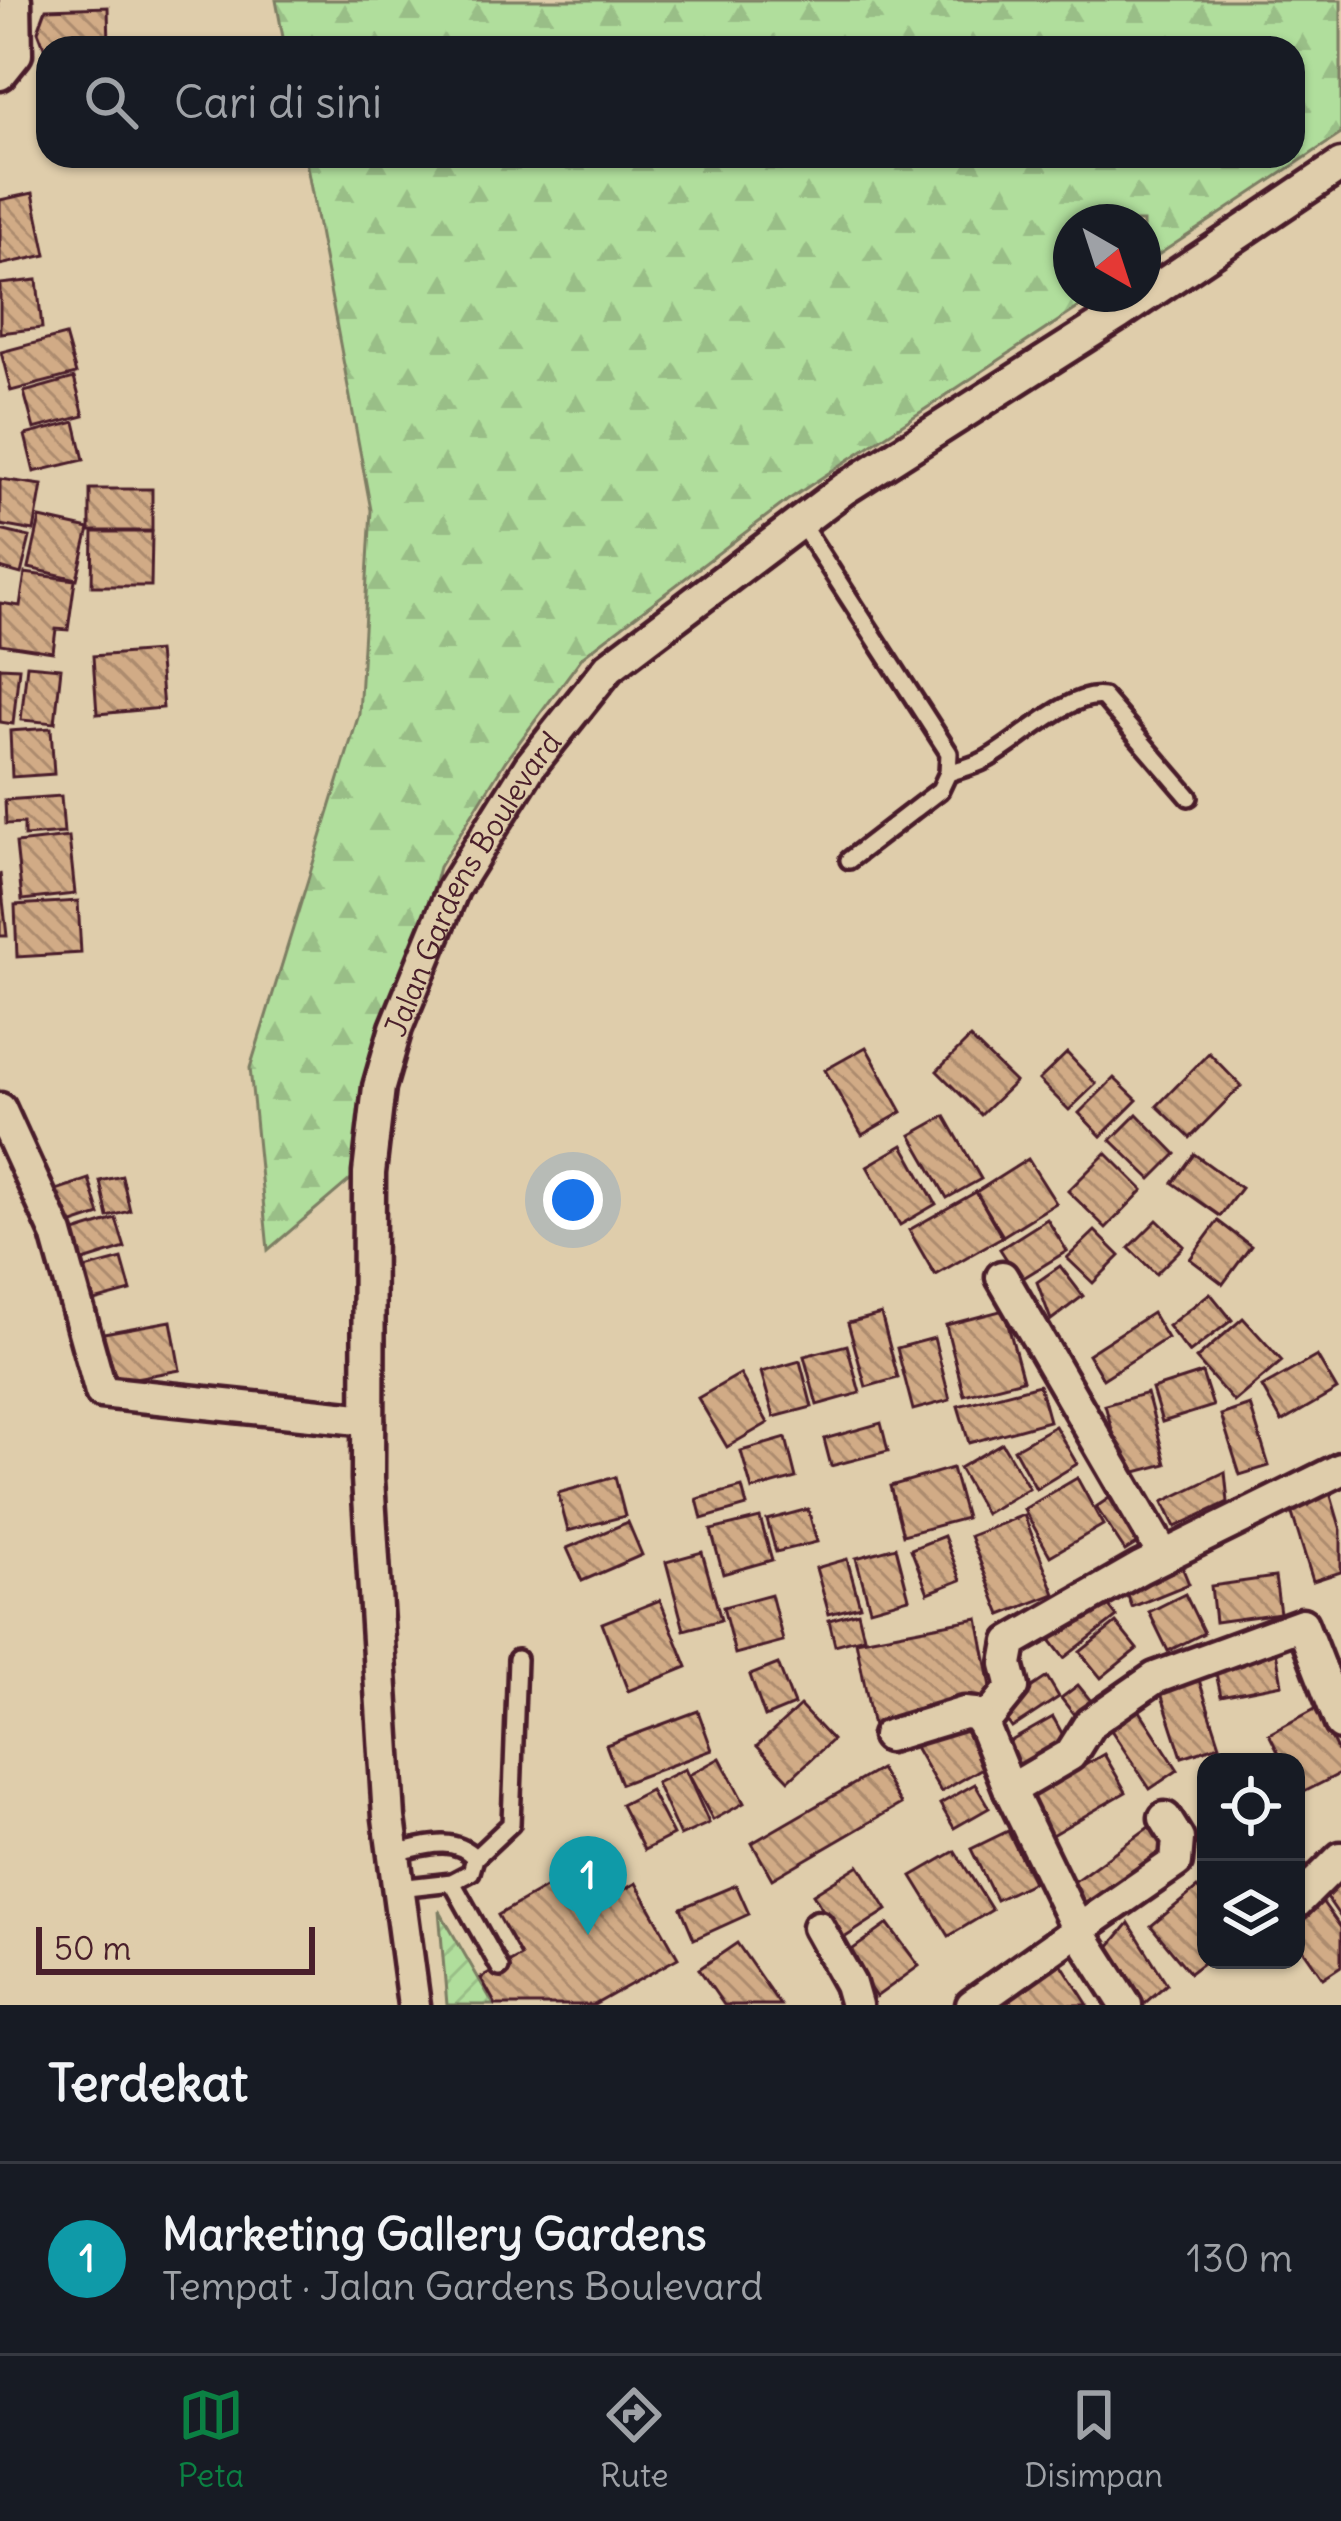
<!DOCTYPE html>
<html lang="id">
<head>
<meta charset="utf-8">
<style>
  :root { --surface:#171b24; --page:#20242c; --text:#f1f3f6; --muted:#9ea1a6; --line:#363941; --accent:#0b8043 }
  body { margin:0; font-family:Delius,sans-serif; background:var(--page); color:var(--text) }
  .controls { position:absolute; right:36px; bottom:36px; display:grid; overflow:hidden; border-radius:24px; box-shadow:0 3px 9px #0004 }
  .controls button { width:108px; height:108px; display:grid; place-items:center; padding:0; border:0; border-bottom:3px solid var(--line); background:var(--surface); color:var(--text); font:60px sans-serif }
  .compass { position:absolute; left:1053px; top:204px; width:108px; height:108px; border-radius:50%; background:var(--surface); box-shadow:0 3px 9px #0004; rotate:141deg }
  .scale { position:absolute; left:36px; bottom:30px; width:279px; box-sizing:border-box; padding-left:12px; border:6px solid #4a1f2b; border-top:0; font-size:33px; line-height:42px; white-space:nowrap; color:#4a1f2b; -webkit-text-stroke:9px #dfcdab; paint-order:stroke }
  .you { position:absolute; left:573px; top:1200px; width:42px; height:42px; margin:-30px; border:9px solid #fff; border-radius:50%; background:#1a73e8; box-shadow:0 0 0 18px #1a73e833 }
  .badge { display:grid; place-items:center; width:78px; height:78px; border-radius:50%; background:var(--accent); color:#fff; font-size:39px; font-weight:700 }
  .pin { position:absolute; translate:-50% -99px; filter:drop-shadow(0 3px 6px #0008) }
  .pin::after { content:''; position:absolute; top:63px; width:42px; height:36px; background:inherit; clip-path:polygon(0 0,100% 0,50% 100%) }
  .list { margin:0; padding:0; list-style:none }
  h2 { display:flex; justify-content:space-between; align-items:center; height:156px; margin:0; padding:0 48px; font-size:51px }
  h2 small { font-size:39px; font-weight:400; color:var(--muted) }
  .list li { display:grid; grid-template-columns:78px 1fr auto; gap:36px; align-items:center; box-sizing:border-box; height:192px; padding:0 48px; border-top:3px solid var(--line) }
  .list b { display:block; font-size:45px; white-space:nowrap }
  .list p { margin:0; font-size:39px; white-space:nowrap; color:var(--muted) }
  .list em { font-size:39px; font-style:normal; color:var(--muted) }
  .icon { flex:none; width:66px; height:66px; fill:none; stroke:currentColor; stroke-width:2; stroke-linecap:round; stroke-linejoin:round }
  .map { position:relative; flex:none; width:1341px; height:2005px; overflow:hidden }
  .search { position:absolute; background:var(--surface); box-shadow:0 3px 9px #0004; left:36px; right:36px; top:36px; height:132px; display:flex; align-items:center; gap:30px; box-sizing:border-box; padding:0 42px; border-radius:36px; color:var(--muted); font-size:45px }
  .sheet { height:348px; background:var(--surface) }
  nav { display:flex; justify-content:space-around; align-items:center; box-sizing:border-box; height:168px; border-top:3px solid var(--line); background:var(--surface); font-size:33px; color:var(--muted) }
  nav a { display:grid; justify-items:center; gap:6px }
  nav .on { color:var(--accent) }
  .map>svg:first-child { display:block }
  .forest { fill:url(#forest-firs); stroke:#7d7e64; stroke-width:3 }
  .garden { fill:url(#garden-furrows); stroke:#7d7e64; stroke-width:3 }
  .building { fill:url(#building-back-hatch); stroke:#4a1f2b; stroke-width:3 }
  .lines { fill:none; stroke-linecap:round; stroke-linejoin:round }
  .service-casing { stroke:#4a1f2b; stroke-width:24 }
  .minor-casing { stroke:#4a1f2b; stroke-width:39 }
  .service { stroke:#dfcdab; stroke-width:15 }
  .minor { stroke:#dfcdab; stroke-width:30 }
  .labels { text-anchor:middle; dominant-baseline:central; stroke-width:10; stroke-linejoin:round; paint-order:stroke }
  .street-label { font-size:30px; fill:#4a1f2b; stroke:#dfcdab }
</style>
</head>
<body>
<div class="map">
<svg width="1341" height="2005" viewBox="0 0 1341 2005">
  <defs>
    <pattern id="forest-firs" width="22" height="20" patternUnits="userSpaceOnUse" patternTransform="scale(3)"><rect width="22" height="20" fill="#b0de9c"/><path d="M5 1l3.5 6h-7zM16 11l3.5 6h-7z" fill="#99be87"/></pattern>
    <pattern id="garden-furrows" width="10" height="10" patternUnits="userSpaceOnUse" patternTransform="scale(3)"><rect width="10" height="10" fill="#b0de9c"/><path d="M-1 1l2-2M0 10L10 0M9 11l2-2" fill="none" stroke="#99be87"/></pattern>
    <pattern id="building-back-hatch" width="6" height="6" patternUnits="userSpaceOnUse" patternTransform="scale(3)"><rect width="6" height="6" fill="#d1ab86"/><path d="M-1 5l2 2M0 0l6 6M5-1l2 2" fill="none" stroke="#ac8b6e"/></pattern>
  </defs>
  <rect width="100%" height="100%" fill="#dfcdab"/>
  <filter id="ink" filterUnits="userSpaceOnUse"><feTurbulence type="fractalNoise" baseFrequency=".00833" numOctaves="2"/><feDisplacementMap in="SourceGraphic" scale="24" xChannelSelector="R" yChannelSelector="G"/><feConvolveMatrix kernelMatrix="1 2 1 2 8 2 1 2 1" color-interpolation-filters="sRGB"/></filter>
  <g filter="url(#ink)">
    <!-- forest -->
    <polygon class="forest" points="276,0 1341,0 1341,134 1143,265 1143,222 1071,222 1071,294 1099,294 788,500 583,656 506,760 439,867 357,1174 268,1250 250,1068 359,714 371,510 305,156 1293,156 1293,48 285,48"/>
    <!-- garden -->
    <polygon class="garden" points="439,1910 494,2005 447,2005"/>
    <!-- building -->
    <g class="building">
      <polygon points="108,7 109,48 48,48 46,52 38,31 46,9"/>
      <polygon points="33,193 46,255 0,265 0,200"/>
      <polygon points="37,280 42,328 0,333 0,284"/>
      <polygon points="65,335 76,374 11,391 1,352"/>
      <polygon points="74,378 84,416 34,429 24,392"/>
      <polygon points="75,422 84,460 34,472 25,435"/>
      <polygon points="0,479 42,485 34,531 0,525"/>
      <rect x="90" y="489" width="62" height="42"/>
      <polygon points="40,518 89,529 77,579 29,568"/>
      <polygon points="0,530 30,537 21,574 0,568"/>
      <polygon points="93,532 152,532 151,586 92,586"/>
      <polygon points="25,573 75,580 68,630 56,629 53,652 0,644 0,603 20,606"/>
      <polygon points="158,651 163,708 97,714 93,656"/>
      <polygon points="27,665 61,668 55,723 21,720"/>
      <polygon points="0,667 19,668 13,724 0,722"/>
      <polygon points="51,728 54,774 12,777 10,731"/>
      <polygon points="61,796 64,833 24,836 24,823 6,824 5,800"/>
      <polygon points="69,837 75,894 22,900 16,843"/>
      <polygon points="0,873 7,936 0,936"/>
      <polygon points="78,901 81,953 17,957 15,905"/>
      <polygon points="970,1038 1015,1082 981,1115 937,1071"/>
      <polygon points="866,1047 902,1112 862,1135 825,1070"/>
      <polygon points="1067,1053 1096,1084 1069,1110 1039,1080"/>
      <polygon points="1209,1053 1241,1086 1190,1138 1157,1106"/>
      <polygon points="1114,1078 1137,1100 1101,1136 1079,1113"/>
      <polygon points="1137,1114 1176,1154 1151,1179 1111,1140"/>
      <polygon points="945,1116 981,1179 947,1198 911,1135"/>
      <polygon points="903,1145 936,1204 900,1225 867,1166"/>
      <polygon points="1106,1153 1143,1190 1106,1228 1068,1191"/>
      <polygon points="1194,1154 1241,1188 1220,1216 1173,1183"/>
      <polygon points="1028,1159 1056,1203 1003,1236 976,1192"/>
      <polygon points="122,1176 130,1211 108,1217 100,1181"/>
      <polygon points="89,1179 100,1215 67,1226 56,1190"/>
      <polygon points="976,1192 1002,1237 935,1275 909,1230"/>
      <polygon points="116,1219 125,1248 74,1264 65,1235"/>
      <polygon points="1047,1219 1067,1251 1020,1280 1000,1249"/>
      <polygon points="1157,1220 1184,1246 1156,1274 1129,1248"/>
      <polygon points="1218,1221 1251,1246 1223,1284 1190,1259"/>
      <polygon points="1095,1231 1120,1256 1093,1283 1067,1258"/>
      <polygon points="122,1259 131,1291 87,1303 77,1271"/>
      <polygon points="1060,1266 1083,1296 1051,1320 1037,1282"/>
      <polygon points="1210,1293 1232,1320 1189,1353 1168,1326"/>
      <polygon points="1004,1310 1023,1380 964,1395 946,1325"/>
      <polygon points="1152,1313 1167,1338 1103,1379 1088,1354"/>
      <polygon points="881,1314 898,1378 866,1387 848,1323"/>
      <polygon points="1243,1318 1282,1361 1234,1402 1196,1359"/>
      <polygon points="171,1321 180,1370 107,1383 98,1334"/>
      <polygon points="934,1338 950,1400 913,1410 897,1348"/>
      <polygon points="847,1345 860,1393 817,1405 804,1356"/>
      <polygon points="1317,1356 1337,1390 1282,1422 1262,1387"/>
      <polygon points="800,1361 812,1407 774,1417 761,1372"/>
      <polygon points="1202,1373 1213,1406 1162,1422 1152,1389"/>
      <polygon points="740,1374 768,1423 727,1447 698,1398"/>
      <polygon points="1039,1385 1049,1421 969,1443 958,1406"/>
      <polygon points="1147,1393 1166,1464 1125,1475 1105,1405"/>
      <polygon points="1250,1405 1269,1466 1240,1475 1221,1415"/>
      <polygon points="881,1423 888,1451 831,1466 824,1439"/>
      <polygon points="1055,1426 1077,1464 1036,1489 1014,1449"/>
      <polygon points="786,1438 796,1478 752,1490 741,1451"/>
      <polygon points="1002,1443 1029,1488 985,1514 959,1468"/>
      <polygon points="952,1468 966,1518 903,1535 890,1486"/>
      <polygon points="1225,1472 1228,1502 1175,1527 1163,1502"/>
      <polygon points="615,1477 625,1516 568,1531 558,1493"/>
      <polygon points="1077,1478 1103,1525 1050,1556 1024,1509"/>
      <polygon points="742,1487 747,1506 702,1519 697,1499"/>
      <polygon points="1329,1489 1341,1530 1341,1572 1313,1581 1288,1501"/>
      <polygon points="1118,1492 1147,1537 1125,1551 1096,1507"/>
      <polygon points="808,1509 817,1542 776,1552 767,1520"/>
      <polygon points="1024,1515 1055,1594 1001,1615 970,1536"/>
      <polygon points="760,1518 772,1560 723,1574 711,1530"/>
      <polygon points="628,1522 642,1555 582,1581 567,1548"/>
      <polygon points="944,1536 961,1580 928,1593 911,1549"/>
      <polygon points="896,1547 909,1598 870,1609 856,1558"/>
      <polygon points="702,1552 721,1620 684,1630 666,1562"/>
      <polygon points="847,1559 860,1606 829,1614 816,1568"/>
      <polygon points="1180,1562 1189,1584 1132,1607 1124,1585"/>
      <polygon points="1275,1577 1280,1613 1215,1622 1211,1586"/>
      <polygon points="771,1594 783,1641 735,1654 723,1607"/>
      <polygon points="1185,1594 1204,1633 1168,1651 1149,1612"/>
      <polygon points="1100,1595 1117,1617 1064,1658 1047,1636"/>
      <polygon points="660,1600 687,1667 628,1691 602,1623"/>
      <polygon points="858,1612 864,1637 835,1645 829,1620"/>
      <polygon points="978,1618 994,1703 873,1727 856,1641"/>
      <polygon points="1116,1623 1137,1649 1101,1678 1080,1652"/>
      <polygon points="1276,1651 1282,1684 1221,1696 1214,1664"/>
      <polygon points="778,1664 794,1705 765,1717 750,1675"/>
      <polygon points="1047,1677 1059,1697 1012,1728 999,1709"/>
      <polygon points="1199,1680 1220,1745 1182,1757 1161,1693"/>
      <polygon points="1078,1685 1096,1707 1079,1721 1061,1698"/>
      <polygon points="800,1706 832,1740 789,1780 757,1746"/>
      <polygon points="1138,1708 1178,1770 1150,1789 1109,1727"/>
      <polygon points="1315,1709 1341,1757 1341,1773 1300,1794 1296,1786 1296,1762 1283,1762 1269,1734"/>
      <polygon points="698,1711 712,1750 621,1784 606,1745"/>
      <polygon points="1053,1717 1069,1746 1021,1774 1004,1745"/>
      <polygon points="959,1719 986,1766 941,1792 914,1745"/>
      <polygon points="1104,1754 1126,1792 1043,1840 1021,1802"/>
      <polygon points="720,1758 744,1803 713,1820 689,1775"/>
      <polygon points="685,1769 709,1823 680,1836 656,1783"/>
      <polygon points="880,1769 901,1804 772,1879 752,1843"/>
      <polygon points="975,1784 989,1808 954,1828 940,1804"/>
      <polygon points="650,1790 673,1835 644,1850 621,1805"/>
      <polygon points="1153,1824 1173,1851 1088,1913 1068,1886"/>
      <polygon points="1008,1831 1033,1882 996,1900 971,1849"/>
      <polygon points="955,1851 992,1910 949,1936 912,1876"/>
      <polygon points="859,1865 887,1910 841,1940 813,1894"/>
      <polygon points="575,1871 594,1907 636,1883 678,1958 594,2005 496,2005 481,1978 521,1956 498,1915"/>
      <polygon points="1341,1874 1341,1918 1321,1889"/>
      <polygon points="736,1885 749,1914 694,1939 681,1908"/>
      <polygon points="1197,1888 1206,1898 1207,1960 1190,1973 1151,1926"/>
      <polygon points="1319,1897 1341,1928 1341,1966 1323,1978 1296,1939 1296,1912"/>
      <polygon points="1129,1923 1167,1984 1145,2003 1103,1954"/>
      <polygon points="888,1924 919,1966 876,1997 846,1954"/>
      <polygon points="737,1943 780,2005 724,2005 699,1969"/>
      <polygon points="1059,1960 1088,2005 990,2005"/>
    </g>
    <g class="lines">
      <defs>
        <g id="service">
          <polyline points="800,522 949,753 948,773 940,790 849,860"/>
          <path d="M948 773C960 769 974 766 985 760 1015 745 1069 691 1103 697L1189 797"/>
          <path d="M394 1853C422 1847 453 1834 475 1858"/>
          <polyline points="452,1882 500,1968"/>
          <polyline points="399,1888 452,1882 471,1872 475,1858 511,1824 517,1659"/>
        </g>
        <g id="minor">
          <polyline points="0,74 16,54 15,0"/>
          <polyline points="0,1109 57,1234 101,1392 368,1420"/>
          <polyline points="1002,1277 1164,1556"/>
          <polyline points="983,1724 1013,1687 1007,1664 1011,1642 1140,1568 1341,1469"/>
          <polyline points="888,1736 964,1713 975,1714 983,1724 1010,1790 1078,1930 1176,1862 1178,1839 1165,1818"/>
          <polyline points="1010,1790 1070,1755 1090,1723 1155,1678 1302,1624 1341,1724"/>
          <polyline points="1296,1903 1341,1858"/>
          <polyline points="818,1927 850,1984 856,2005"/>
          <path id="s1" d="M414 2005 389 1818 368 1479 369 1173 379 1087 396 1028 453 889 530 766 609 667 844 489 1119 314 1341 165"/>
          <polyline points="972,2005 1078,1930 1126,2005"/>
        </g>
      </defs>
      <!-- service casing -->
      <use href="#service" class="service-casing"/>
      <!-- minor casing -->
      <use href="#minor" class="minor-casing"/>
      <!-- service -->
      <use href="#service" class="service"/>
      <!-- minor -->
      <use href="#minor" class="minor"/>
    </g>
  </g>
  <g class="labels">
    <!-- street labels -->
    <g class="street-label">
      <text stroke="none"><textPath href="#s1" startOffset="1146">Jalan Gardens Boulevard</textPath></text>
    </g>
  </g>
</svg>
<div class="controls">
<button><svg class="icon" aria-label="locate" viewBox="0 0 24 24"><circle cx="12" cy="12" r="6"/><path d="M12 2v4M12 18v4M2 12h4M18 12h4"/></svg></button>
<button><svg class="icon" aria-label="layers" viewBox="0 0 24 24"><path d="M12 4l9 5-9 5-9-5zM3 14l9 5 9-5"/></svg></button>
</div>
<svg class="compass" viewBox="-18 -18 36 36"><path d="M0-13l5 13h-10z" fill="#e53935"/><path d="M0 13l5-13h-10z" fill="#9ea1a6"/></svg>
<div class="scale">50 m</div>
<div class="you"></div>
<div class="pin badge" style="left:588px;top:1935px;background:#0f9aa8">1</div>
<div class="search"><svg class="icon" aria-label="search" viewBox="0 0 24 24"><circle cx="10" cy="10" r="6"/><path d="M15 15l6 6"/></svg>Cari di sini</div>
</div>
<section class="sheet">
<h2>Terdekat<small></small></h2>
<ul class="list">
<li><span class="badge" style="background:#0f9aa8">1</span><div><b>Marketing Gallery Gardens</b><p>Tempat · Jalan Gardens Boulevard</p></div><em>130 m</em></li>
</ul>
</section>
<nav>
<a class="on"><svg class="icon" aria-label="map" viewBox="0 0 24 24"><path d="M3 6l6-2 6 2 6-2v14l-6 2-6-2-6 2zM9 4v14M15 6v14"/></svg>Peta</a>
<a><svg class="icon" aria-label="directions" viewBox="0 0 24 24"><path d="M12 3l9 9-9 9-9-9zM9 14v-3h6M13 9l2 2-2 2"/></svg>Rute</a>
<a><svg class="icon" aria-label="saved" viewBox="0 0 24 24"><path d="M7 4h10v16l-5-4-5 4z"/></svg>Disimpan</a>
</nav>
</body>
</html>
